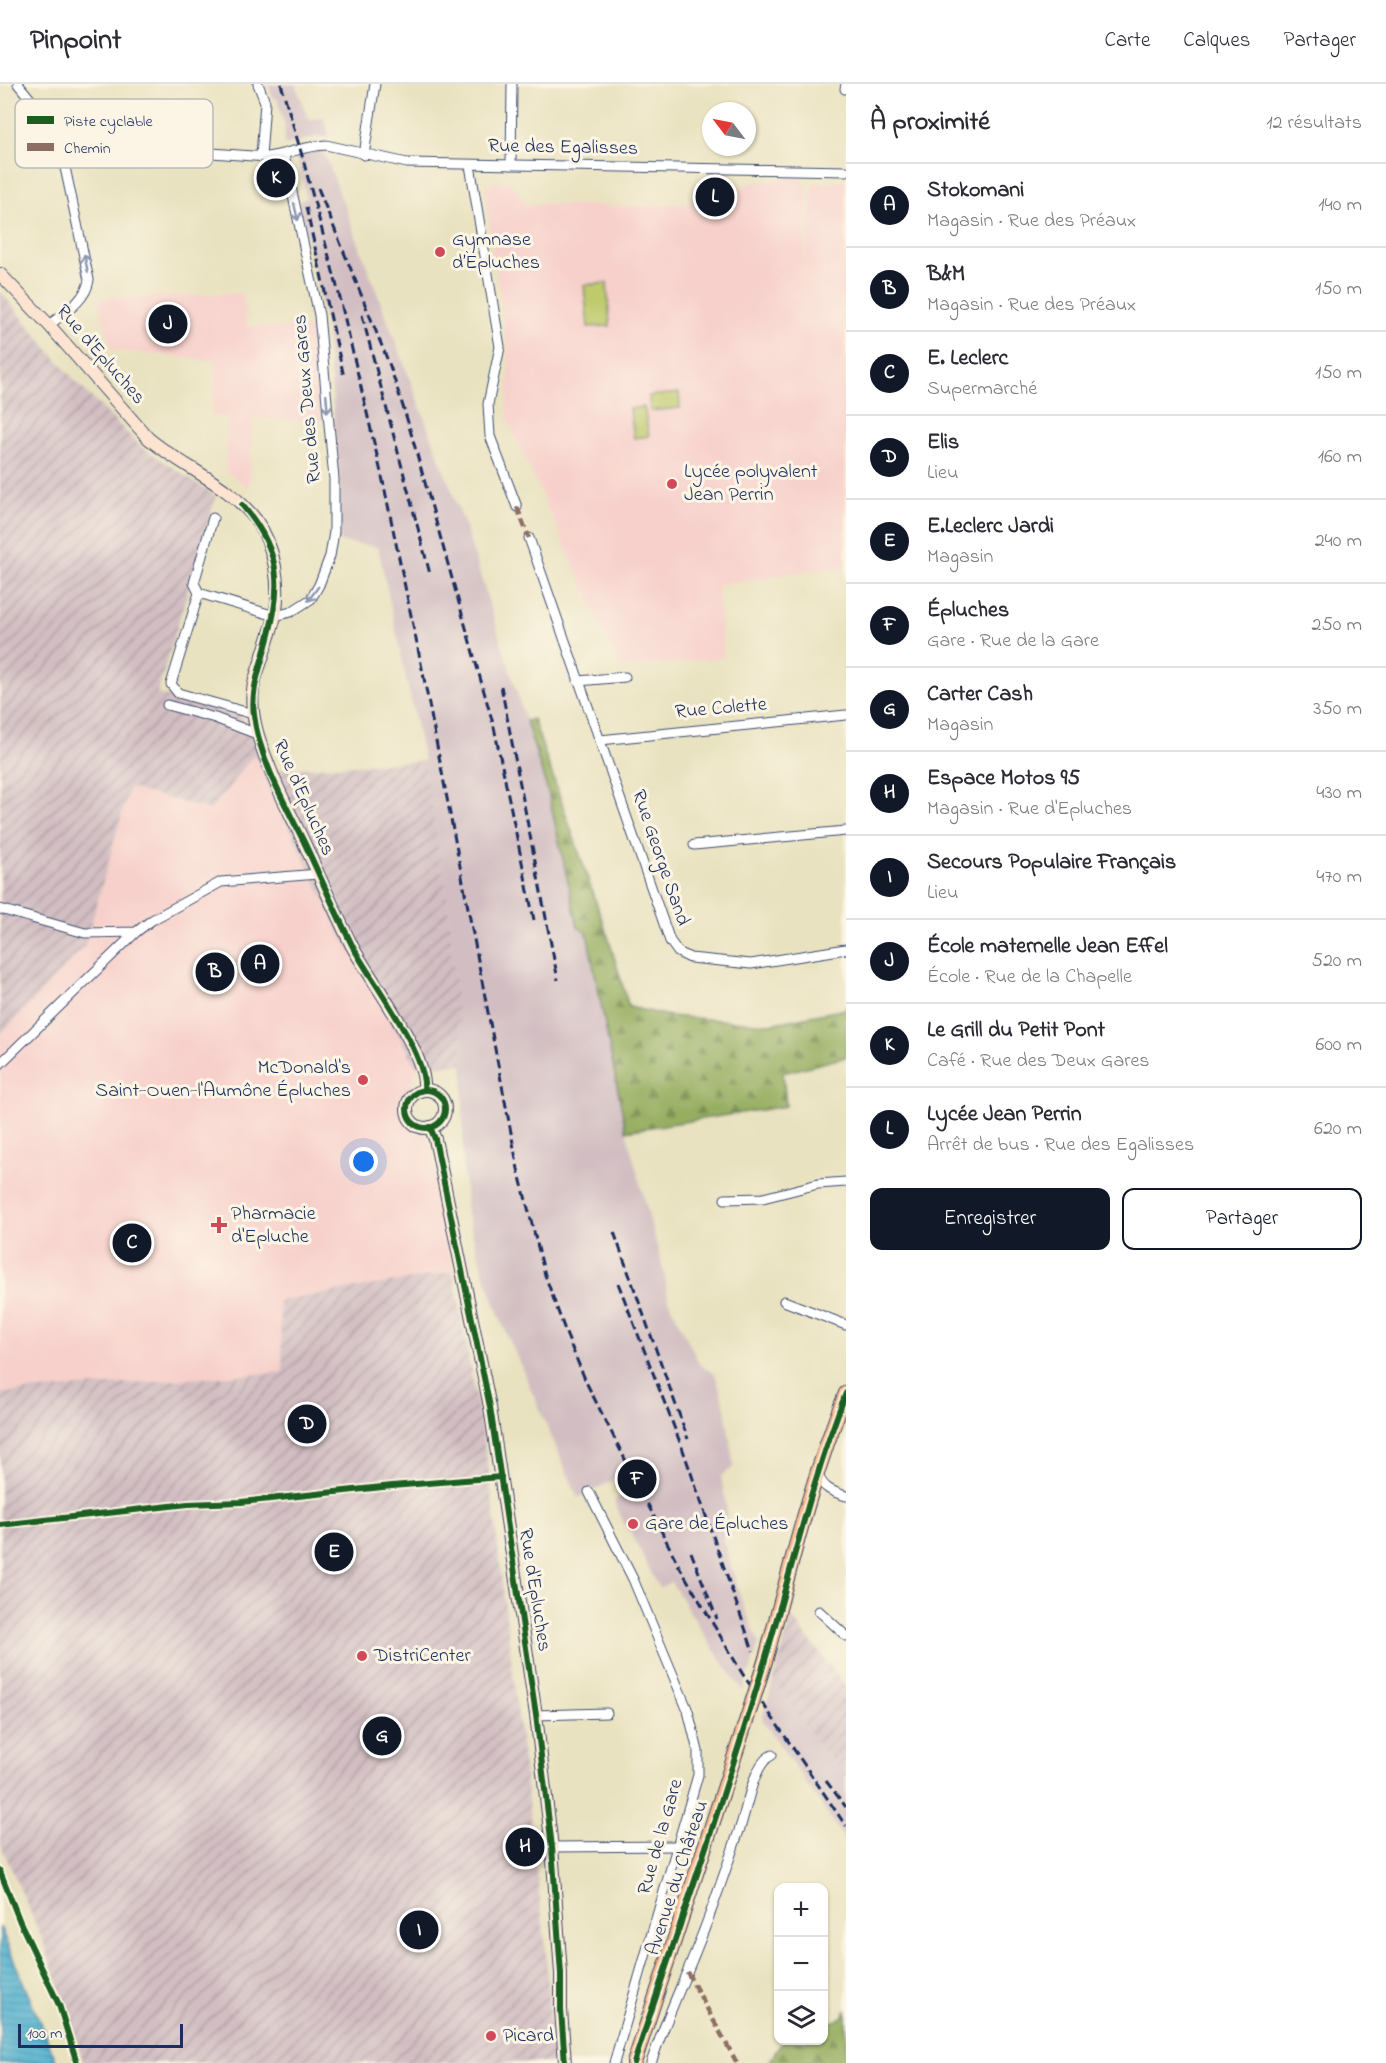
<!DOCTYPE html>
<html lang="fr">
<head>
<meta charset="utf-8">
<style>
  :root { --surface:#fff; --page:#f2f2f3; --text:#2b2b33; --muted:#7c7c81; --line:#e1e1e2; --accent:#111827 }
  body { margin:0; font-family:"Indie Flower",sans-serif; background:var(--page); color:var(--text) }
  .controls { position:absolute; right:18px; bottom:18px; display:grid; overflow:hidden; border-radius:12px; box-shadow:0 2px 4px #0004 }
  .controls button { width:54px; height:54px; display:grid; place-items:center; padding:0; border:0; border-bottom:2px solid var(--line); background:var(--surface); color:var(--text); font:30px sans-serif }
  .compass { position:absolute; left:702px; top:18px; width:54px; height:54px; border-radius:50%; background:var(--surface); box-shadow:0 2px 4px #0004; rotate:302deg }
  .scale { position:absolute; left:18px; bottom:15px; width:165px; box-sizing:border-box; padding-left:6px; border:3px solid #1b2f5e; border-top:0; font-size:16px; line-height:21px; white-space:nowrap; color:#1b2f5e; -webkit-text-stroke:4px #fcf5e5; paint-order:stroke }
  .you { position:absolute; left:364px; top:1078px; width:21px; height:21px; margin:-15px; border:4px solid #fff; border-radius:50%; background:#1a73e8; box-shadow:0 0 0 9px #1a73e833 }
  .badge { display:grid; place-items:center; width:39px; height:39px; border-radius:50%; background:var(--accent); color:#fff; font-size:20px; font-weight:700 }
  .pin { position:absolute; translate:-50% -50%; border:3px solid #fff; box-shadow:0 2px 6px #0006 }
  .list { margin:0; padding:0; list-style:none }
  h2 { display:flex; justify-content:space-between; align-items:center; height:78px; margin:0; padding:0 24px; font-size:26px }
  h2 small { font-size:20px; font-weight:400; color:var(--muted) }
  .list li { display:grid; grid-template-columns:39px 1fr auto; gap:18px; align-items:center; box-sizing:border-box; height:84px; padding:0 24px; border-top:2px solid var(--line) }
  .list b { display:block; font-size:22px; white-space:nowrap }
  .list p { margin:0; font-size:20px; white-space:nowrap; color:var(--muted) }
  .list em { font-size:20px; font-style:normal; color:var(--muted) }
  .actions { display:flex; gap:12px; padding:18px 24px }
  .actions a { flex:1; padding:14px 0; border:2px solid var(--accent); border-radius:12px; text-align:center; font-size:21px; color:var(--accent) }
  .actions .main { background:var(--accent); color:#fff }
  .icon { flex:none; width:33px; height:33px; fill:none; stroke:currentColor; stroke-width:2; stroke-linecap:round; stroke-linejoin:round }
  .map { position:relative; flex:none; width:846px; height:1979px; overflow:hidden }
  header { display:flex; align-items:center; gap:36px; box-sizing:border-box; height:84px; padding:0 30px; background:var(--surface); border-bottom:2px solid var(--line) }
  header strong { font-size:28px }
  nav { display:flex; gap:33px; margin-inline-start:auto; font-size:21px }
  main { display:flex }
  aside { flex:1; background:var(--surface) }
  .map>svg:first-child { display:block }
  .built { fill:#f7d0cb }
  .industrial { fill:url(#industrial-furrows) }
  .railway { fill:#d2bec2 }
  .forest { fill:url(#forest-firs); stroke:#586e5f; stroke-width:1.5 }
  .park { fill:#beca6c; stroke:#6c7c65; stroke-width:1.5 }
  .water { fill:url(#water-rules); stroke:#367096; stroke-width:1.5 }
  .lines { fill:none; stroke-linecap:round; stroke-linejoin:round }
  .street-casing { stroke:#3a4a6d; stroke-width:11 }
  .secondary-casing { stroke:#3a4a6d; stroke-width:14 }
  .primary-casing { stroke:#3a4a6d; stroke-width:16 }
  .street { stroke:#fff; stroke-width:9 }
  .secondary { stroke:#fde4d1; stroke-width:12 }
  .primary { stroke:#fbbb8c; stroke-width:14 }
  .rail { stroke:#1b2f5e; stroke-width:3; stroke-dasharray:9 4.5; stroke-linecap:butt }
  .primary-bridge-casing { stroke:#3a4a6d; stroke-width:16; stroke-linecap:butt }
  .primary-bridge { stroke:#fbbb8c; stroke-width:14 }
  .quiet { stroke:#8d6e63; stroke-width:4.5; stroke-dasharray:9 4.5; stroke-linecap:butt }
  .cycleway-casing { stroke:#fcf5e5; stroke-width:10 }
  .cycleway { stroke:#1b5e20; stroke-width:6 }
  .oneway { stroke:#8d97ae }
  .poi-dot { fill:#d1495b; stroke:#fcf5e5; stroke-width:2 }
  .labels { text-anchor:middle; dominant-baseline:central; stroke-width:6; stroke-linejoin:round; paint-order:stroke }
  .street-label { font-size:20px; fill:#1b2f5e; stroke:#fcf5e5 }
  .poi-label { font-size:20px; fill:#1b2f5e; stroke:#fcf5e5; text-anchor:start }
  .key { fill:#fcf5e5; stroke:#b8babc; stroke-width:1.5 }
  .key-label { font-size:16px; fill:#1b2f5e }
</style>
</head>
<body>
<header>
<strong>Pinpoint</strong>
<nav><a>Carte</a><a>Calques</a><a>Partager</a></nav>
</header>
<main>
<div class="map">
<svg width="846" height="1979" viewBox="0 0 846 1979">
  <defs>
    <pattern id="industrial-furrows" width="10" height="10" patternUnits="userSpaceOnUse" patternTransform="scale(1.5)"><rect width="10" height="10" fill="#d2bec2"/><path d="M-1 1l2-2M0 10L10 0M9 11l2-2" fill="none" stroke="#aa9ba1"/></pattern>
    <pattern id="forest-firs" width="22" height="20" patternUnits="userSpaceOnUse" patternTransform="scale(1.5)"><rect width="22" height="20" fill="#96ae60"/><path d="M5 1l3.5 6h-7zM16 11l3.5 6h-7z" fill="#7a8e52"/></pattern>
    <pattern id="water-rules" width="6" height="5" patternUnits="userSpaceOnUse" patternTransform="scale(1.5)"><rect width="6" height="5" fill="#50b1cf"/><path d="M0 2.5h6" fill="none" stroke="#4290ab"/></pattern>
  </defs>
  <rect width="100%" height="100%" fill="#fcf5e5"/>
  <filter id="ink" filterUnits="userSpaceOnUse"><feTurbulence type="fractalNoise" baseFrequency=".0167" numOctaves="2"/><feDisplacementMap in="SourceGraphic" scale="12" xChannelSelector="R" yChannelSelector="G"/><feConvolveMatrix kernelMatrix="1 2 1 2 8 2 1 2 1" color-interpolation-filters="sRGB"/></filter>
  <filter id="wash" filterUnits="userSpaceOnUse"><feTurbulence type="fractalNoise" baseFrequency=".008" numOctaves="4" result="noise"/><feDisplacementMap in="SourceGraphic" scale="24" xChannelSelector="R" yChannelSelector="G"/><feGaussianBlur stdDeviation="1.35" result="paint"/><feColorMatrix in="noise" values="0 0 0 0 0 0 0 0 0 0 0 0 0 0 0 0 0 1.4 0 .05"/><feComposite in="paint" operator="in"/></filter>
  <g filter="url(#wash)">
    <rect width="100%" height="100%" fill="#e9e2c0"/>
    <!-- built -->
    <g class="built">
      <polygon points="798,93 808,105 803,201 813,99 846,98 846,483 812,486 717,501 724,574 620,583 507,334 509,277 484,103 492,98 512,99 526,120 645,122 721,117 750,99"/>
      <polygon points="243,209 247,242 315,244 321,337 253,334 249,404 225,387 228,333 212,332 217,277 112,266 98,215"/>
      <polygon points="254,670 340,849 417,983 404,1029 429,1052 453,1188 279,1217 283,1288 0,1309 0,951 85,862 129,704 211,726"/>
    </g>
    <!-- industrial -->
    <g class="industrial">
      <polygon points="0,207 75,297 141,363 216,412 157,610 241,630 268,686 424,677 447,810 463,980 417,983 340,849 254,670 211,726 129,704 85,862 0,951"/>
      <polygon points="453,1188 489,1387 546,1867 553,1979 84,1979 46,1864 0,1759 0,1309 283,1288 279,1217"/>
      <polygon points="791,1533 846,1602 846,1694 814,1655 774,1596"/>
    </g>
    <!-- railway -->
    <g class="railway">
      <polygon points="268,0 295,0 309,36 323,33 329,50 326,53 316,53 284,61 285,42 277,14 273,15"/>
      <polygon points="312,66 324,68 464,439 548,708 578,843 587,849 626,1047 665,1192 668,1216 700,1281 715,1290 725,1323 734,1383 721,1392 727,1426 724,1458 742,1518 759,1559 743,1607 710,1560 671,1498 659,1504 630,1447 628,1448 614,1417 620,1413 615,1401 620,1398 618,1394 578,1414 500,1234 482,1184 467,1130 463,1078 463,980 447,810 424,677 378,463 340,458 339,388 326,241 299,117 307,114 295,70"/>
      <polygon points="774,1596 814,1655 846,1694 846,1757 762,1635"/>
    </g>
    <!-- forest -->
    <g class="forest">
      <polygon points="533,635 609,856 629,923 670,932 770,940 846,925 846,973 783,989 786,1022 626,1047 587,849 578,843 548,708 526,637"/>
      <polygon points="846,1927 846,1979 769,1979 782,1957 824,1956 824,1941 842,1934"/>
    </g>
    <!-- park -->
    <g class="park">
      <polygon points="607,199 610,242 588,243 584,201"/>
      <polygon points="679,309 680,324 650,327 649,312"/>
      <polygon points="644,323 649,352 634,354 630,325"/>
    </g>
    <!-- water -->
    <polygon class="water" points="0,1843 57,1979 0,1979"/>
  </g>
  <g filter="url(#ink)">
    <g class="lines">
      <defs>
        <g id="street">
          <path d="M18 0 54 44 75 53 115 62 267 73C287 70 305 62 326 61L407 79 846 87"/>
          <polyline points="258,0 265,18 261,73"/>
          <polyline points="845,5 846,0"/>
          <polyline points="54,44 63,74"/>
          <polyline points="364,71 375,0"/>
          <polyline points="470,81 500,263 488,320 490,352 517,423"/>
          <polyline points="511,81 512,0"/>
          <path d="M49 241C64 229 86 217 89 196L63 74 66 66 75 53"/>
          <polyline points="529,454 670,857 678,868 690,874 751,880 846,865"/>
          <polyline points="199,509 194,499 213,434"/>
          <polyline points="578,597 625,593"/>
          <polyline points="167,621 215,634 257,650"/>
          <polyline points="253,630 178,609 171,600 199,509 275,532 291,528 311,515 319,501 330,472 334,448 334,395 319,231 284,71"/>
          <polyline points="600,656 846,631"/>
          <polyline points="694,761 846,747"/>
          <polyline points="0,825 85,849 136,848 152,836 221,798 318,790"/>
          <polyline points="0,980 136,848"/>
          <polyline points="725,1115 763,1114 818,1100 846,1098"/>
          <polyline points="784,1217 846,1241"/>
          <path d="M818 1389C821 1404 833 1408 846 1412"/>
          <polyline points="589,1408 633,1495 688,1627 698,1667 698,1691 614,1979"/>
          <polyline points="819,1527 846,1552"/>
          <polyline points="536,1631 607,1629"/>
          <polyline points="552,1763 677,1762"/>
          <path d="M651 1979C665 1937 684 1897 700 1856 715 1819 727 1781 740 1744 747 1725 753 1679 772 1671"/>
        </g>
        <g id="secondary">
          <path d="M0 190 49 241 148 354C182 383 229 400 256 436 275 462 281 501 275 532 272 545 267 558 263 571 260 582 254 594 253 606 249 637 264 669 275 697 285 720 296 741 306 763 321 796 336 830 352 862 371 897 428 970 424 1006"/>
          <circle cx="426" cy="1025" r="19"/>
          <polyline points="430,1043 435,1055 490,1323 536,1631 552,1763 561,1890 561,1926 565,1979"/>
        </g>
        <g id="primary">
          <path d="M766 1574C790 1485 811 1395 846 1309"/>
          <polyline points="634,1979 752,1619"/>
        </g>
      </defs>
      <!-- street casing -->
      <use href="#street" class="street-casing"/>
      <!-- secondary casing -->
      <use href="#secondary" class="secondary-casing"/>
      <!-- primary casing -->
      <use href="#primary" class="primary-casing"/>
      <!-- street -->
      <use href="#street" class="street"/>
      <!-- secondary -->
      <use href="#secondary" class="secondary"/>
      <!-- primary -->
      <use href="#primary" class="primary"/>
      <!-- rail -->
      <g class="rail">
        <polyline points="281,0 301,68 339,210 383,397 423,589 518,1085 545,1191 567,1252 587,1300 679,1482 742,1589 846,1742"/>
        <polyline points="318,104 390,282 407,335 494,643 534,836"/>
        <polyline points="306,123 344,293"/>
        <polyline points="362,231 430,490"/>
        <polyline points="501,602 558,896"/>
        <polyline points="614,1148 688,1355"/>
        <polyline points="618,1199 683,1366 753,1567"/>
        <polyline points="691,1468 717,1535"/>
        <polyline points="826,1697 846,1723"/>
      </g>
      <defs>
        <polyline id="primary-bridge" points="752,1619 766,1574"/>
      </defs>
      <!-- primary-bridge casing -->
      <use href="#primary-bridge" class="primary-bridge-casing"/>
      <!-- primary-bridge -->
      <use href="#primary-bridge" class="primary-bridge"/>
      <!-- quiet -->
      <g class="quiet">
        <polyline points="517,423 529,454"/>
        <polyline points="687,1888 737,1979"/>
      </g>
      <defs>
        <g id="cycleway">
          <path d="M242 421C286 471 281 509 264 569 258 590 251 609 254 631 259 674 285 720 304 758 320 792 335 827 352 861 370 896 428 969 424 1006"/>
          <circle cx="426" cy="1025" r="19"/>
          <polyline points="430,1043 435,1055 490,1323 536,1631 552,1763 561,1890 561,1926 565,1979"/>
          <polyline points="0,1441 188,1420 241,1418 392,1402 501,1393"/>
          <polyline points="0,1787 20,1838 59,1921 77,1979"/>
          <path d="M634 1979C677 1848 723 1718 762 1586 790 1494 810 1399 846 1309"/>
        </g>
      </defs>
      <!-- cycleway casing -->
      <use href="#cycleway" class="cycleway-casing"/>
      <!-- cycleway -->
      <use href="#cycleway" class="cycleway"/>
    </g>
    <!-- one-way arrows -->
    <defs><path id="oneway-shaft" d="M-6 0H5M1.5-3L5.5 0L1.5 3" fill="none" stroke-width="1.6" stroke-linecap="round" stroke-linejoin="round" transform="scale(1.5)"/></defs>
    <g class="oneway">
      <use href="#oneway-shaft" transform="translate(296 128) rotate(77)"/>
      <use href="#oneway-shaft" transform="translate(86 179) rotate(-102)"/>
      <use href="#oneway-shaft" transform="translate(327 320) rotate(85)"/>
      <use href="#oneway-shaft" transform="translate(313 510) rotate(126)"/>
    </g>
  </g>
  <!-- markers -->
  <g class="poi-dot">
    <circle cx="440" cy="168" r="6"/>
    <circle cx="672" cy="400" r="6"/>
    <circle cx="363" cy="996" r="6"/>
    <path d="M216 1132h6v6h6v6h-6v6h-6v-6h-6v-6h6z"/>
    <circle cx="633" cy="1440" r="6"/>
    <circle cx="362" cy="1572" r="6"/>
    <circle cx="491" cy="1952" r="6"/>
  </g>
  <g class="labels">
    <!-- street labels -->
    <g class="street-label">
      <text transform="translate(563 64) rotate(1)">Rue des Egalisses</text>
      <text transform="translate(100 271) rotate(49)">Rue d'Epluches</text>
      <text transform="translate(308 315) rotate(-95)">Rue des Deux Gares</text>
      <text transform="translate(721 625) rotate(-5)">Rue Colette</text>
      <text transform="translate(303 714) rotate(66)">Rue d'Epluches</text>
      <text transform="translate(660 774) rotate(71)">Rue George Sand</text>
      <text transform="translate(534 1506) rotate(81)">Rue d'Epluches</text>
      <text transform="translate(661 1753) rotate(-74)">Rue de la Gare</text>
      <text transform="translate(678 1794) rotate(-72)">Avenue du Château</text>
    </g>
    <!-- poi labels -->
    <g class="poi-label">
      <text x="452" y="156">Gymnase<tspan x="452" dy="23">d’Epluches</tspan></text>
      <text x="684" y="388">Lycée polyvalent<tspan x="684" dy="23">Jean Perrin</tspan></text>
      <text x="351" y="984" text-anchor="end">McDonald's<tspan x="351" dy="23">Saint-Ouen-l'Aumône Épluches</tspan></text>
      <text x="231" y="1130">Pharmacie<tspan x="231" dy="23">d'Epluche</tspan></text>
      <text x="645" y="1440">Gare de Épluches</text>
      <text x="374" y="1572">DistriCenter</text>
      <text x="503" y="1952">Picard</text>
    </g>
  </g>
  <!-- legend -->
  <rect x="15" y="15" width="198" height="69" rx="9" class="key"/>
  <rect x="27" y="32" width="27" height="8" fill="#1b5e20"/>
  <rect x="27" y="59" width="27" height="8" fill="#8d6e63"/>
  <g class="key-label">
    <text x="64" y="42">Piste cyclable</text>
    <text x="64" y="69">Chemin</text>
  </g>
</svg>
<div class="controls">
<button>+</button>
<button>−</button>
<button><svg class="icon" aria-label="layers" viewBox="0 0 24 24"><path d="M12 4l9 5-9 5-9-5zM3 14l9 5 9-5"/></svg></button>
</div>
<svg class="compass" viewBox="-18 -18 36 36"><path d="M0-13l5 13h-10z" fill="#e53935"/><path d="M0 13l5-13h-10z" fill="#7c7c81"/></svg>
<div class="scale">100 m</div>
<div class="you"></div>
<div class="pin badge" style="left:260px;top:880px">A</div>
<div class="pin badge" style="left:215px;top:888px">B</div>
<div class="pin badge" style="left:132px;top:1159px">C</div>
<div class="pin badge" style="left:307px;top:1340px">D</div>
<div class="pin badge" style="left:334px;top:1468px">E</div>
<div class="pin badge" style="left:637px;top:1395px">F</div>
<div class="pin badge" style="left:382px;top:1652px">G</div>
<div class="pin badge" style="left:525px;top:1763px">H</div>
<div class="pin badge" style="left:419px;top:1846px">I</div>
<div class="pin badge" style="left:168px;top:240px">J</div>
<div class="pin badge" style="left:276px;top:94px">K</div>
<div class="pin badge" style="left:715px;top:113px">L</div>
</div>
<aside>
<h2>À proximité<small>12 résultats</small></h2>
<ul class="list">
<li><span class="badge">A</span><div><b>Stokomani</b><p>Magasin · Rue des Préaux</p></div><em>140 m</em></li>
<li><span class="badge">B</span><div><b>B&amp;M</b><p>Magasin · Rue des Préaux</p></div><em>150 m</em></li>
<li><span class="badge">C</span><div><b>E. Leclerc</b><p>Supermarché</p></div><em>150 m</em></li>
<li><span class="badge">D</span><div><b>Elis</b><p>Lieu</p></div><em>160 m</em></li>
<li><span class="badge">E</span><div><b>E.Leclerc Jardi</b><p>Magasin</p></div><em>240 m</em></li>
<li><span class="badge">F</span><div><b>Épluches</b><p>Gare · Rue de la Gare</p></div><em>250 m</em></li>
<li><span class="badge">G</span><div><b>Carter Cash</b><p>Magasin</p></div><em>350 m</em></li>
<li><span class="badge">H</span><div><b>Espace Motos 95</b><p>Magasin · Rue d'Epluches</p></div><em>430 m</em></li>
<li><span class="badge">I</span><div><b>Secours Populaire Français</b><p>Lieu</p></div><em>470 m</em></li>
<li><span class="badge">J</span><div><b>École maternelle Jean Effel</b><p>École · Rue de la Chapelle</p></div><em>520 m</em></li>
<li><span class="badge">K</span><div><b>Le Grill du Petit Pont</b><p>Café · Rue des Deux Gares</p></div><em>600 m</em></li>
<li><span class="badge">L</span><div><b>Lycée Jean Perrin</b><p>Arrêt de bus · Rue des Egalisses</p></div><em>620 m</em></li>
</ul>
<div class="actions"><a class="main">Enregistrer</a><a>Partager</a></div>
</aside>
</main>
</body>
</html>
